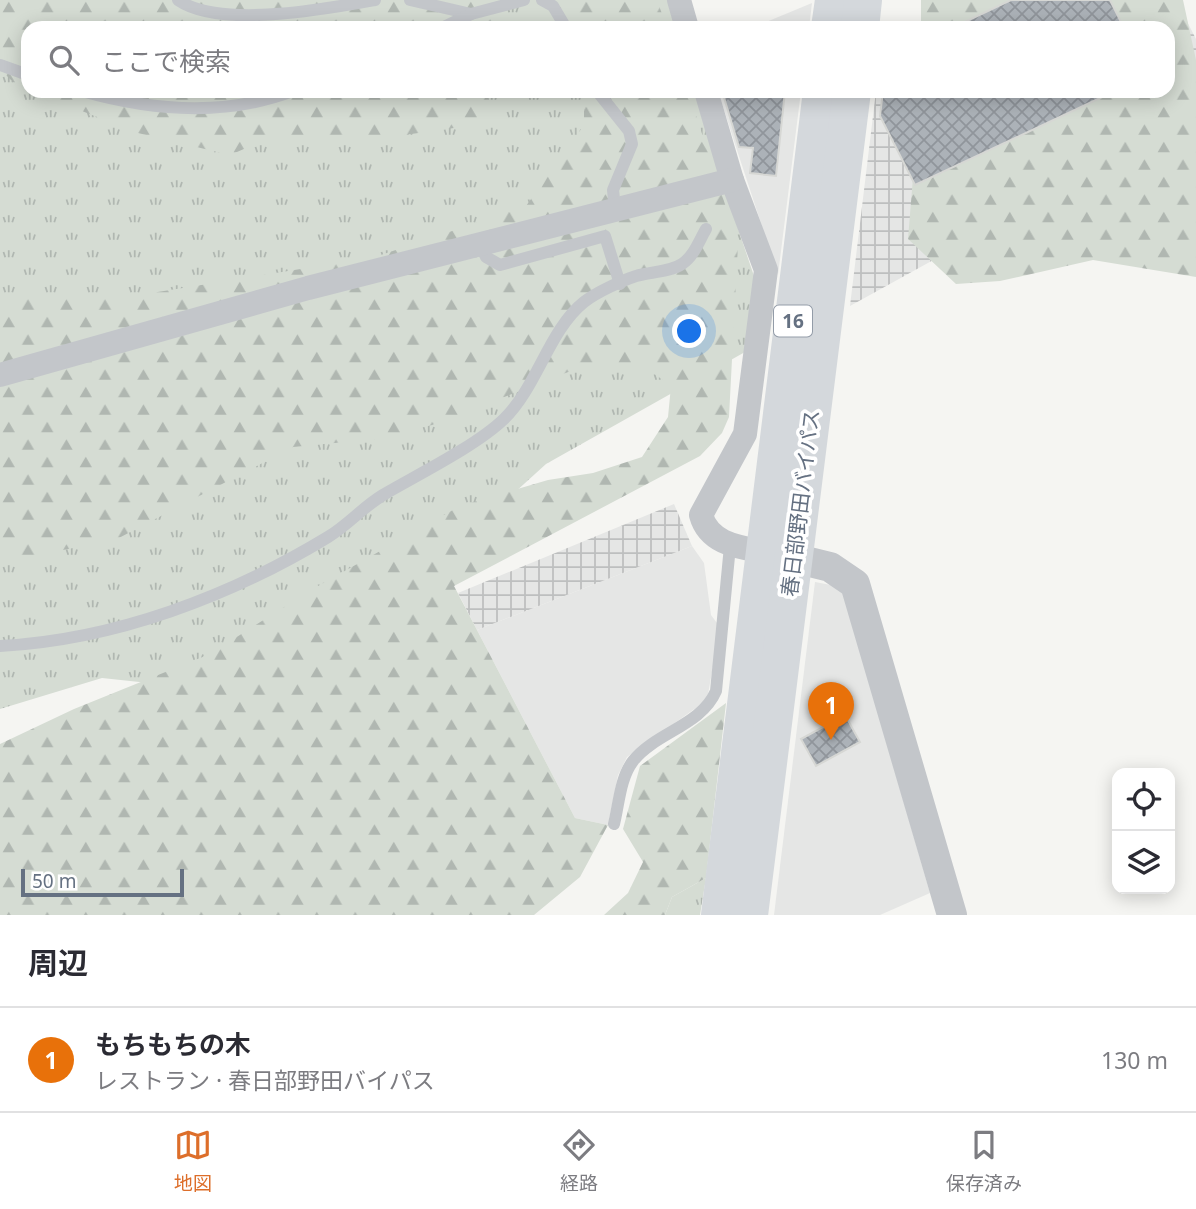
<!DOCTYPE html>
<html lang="ja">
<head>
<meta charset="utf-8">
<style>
  :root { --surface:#fff; --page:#f7f7f7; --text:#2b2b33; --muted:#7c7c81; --line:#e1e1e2; --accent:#dd6e2a }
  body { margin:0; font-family:"Noto Sans","Noto Sans JP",sans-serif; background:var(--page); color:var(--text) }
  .controls { position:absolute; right:21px; bottom:21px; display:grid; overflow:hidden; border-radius:14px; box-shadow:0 4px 18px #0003 }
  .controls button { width:63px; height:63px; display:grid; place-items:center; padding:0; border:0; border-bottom:2px solid var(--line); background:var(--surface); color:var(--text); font:35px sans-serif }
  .scale { position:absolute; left:21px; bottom:18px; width:163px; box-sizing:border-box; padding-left:7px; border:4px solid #657182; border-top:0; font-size:19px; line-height:24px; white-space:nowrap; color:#657182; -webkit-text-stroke:5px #fff; paint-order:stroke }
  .you { position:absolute; left:690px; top:332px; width:24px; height:24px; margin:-18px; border:5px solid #fff; border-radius:50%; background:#1a73e8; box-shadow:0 0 0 10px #1a73e833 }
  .badge { display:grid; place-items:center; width:46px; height:46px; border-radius:50%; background:var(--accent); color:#fff; font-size:23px; font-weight:700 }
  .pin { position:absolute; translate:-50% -58px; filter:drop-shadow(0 2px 4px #0008) }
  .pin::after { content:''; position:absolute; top:37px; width:24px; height:21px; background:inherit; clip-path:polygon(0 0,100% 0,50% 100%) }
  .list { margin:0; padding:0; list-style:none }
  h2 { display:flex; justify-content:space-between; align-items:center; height:91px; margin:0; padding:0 28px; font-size:30px }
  h2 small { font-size:23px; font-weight:400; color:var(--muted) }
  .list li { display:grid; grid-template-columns:46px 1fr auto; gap:21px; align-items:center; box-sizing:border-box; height:105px; padding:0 28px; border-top:2px solid var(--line) }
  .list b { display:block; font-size:26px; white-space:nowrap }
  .list p { margin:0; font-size:23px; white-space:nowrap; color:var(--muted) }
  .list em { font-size:23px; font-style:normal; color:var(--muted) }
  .icon { flex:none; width:38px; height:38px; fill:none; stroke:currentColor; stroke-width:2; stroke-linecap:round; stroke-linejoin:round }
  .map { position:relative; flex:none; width:1196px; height:915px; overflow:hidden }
  .search { position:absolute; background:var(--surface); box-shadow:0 4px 18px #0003; left:21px; right:21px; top:21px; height:77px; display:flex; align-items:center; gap:18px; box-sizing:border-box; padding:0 24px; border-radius:21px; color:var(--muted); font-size:26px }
  .sheet { height:196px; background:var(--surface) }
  nav { display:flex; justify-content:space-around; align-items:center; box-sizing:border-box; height:98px; border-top:2px solid var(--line); background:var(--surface); font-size:19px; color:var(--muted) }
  nav a { display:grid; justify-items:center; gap:4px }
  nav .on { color:var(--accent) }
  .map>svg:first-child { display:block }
  .built { fill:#e5e6e5 }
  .industrial { fill:url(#industrial-grid) }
  .grass { fill:url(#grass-tufts) }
  .forest { fill:url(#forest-firs) }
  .building { fill:url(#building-cross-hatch); stroke:#d6d7d4; stroke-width:2 }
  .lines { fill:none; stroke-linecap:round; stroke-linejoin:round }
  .service { stroke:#c3c6ca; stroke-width:12 }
  .minor { stroke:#c3c6ca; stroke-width:24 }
  .tertiary { stroke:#c3c6ca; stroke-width:30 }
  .trunk { stroke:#d4d8dc; stroke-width:38 }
  .labels { text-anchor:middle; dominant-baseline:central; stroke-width:7; stroke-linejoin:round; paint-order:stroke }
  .shield { fill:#fff; stroke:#939ca8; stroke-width:2 }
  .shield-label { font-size:19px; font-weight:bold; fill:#657182 }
  .street-label { font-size:21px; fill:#657182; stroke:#fff }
</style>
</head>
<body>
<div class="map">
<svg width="1196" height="915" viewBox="0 0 1196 915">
  <defs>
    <pattern id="industrial-grid" width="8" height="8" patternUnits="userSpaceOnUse" patternTransform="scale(1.75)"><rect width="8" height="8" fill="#e5e6e5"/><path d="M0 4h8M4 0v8" fill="none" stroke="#bdbfbf"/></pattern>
    <pattern id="grass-tufts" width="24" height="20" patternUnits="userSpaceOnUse" patternTransform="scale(1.75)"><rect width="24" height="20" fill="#d5dcd3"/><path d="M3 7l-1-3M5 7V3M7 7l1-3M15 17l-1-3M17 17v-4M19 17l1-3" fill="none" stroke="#b0b7b1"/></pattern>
    <pattern id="forest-firs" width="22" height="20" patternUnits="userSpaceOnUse" patternTransform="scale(1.75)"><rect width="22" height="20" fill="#d5dcd3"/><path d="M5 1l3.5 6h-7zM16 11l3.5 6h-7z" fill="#b0b7b1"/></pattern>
    <pattern id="building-cross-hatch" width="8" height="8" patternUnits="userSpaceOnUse" patternTransform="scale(1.75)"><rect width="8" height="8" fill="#acb2b8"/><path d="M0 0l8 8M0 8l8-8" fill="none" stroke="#90959b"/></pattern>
  </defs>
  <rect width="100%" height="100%" fill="#f5f5f2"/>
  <!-- built -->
  <g class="built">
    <polygon points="812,3 809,28 752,28"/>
    <polygon points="718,91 801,91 778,275 734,141"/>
    <polygon points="692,546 704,563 711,615 720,627 707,700 627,757 618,775 608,825 575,818 477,630"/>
    <polygon points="815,582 836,586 843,592 930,893 880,915 774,915"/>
  </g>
  <!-- industrial -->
  <g class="industrial">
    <polygon points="1176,0 1196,39 1196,115 850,306 876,91 1168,91 1168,28"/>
    <polygon points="674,504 692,546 477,630 458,593"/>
  </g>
  <!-- grass -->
  <g class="grass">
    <polygon points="0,0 669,0 677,28 28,28 28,91 696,91 719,167 716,174 0,368"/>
    <polygon points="726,193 754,276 745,352 546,464 490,515 158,684 102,678 0,709 0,381"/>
    <polygon points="706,878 700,915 665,915 672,897"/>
  </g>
  <!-- forest -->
  <g class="forest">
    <polygon points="0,0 494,0 496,28 28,28 28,90 16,85 0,69"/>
    <polygon points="574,0 657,0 667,28 579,28"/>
    <polygon points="921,0 1183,0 1196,60 1196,277 1093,260 1000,281 956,284 908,239 920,91 1168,91 1168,28 921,28"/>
    <polygon points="31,91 491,91 475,125 390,137 276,135 230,155 138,133"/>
    <polygon points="584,91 688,91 738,244 729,417 722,433 700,456 454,586 575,818 608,825 580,877 534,915 0,915 0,744 74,709 210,654 311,590 460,506 548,480 593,473 642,457 668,417 671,386 645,367 581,367 432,425 376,439 293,447 115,540 0,562 0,299 139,295 375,257 526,206 584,125"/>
    <polygon points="726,703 706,878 672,897 665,915 604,915 628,893 643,862 623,829 640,766"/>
  </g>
  <!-- building -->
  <g class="building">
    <polygon points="1011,0 1110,0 1124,28 952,28"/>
    <polygon points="722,91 785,91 776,176 750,173 753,148 739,147"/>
    <polygon points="883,91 1115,91 915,185 880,116"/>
    <polygon points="845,715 860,742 816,766 801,739"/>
  </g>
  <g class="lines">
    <!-- service -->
    <g class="service">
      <path d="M178 0C220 29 326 9 375 0"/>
      <polyline points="410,0 471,14 524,0"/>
      <polyline points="542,0 553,6 566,28"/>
      <polyline points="442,28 471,14"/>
      <polyline points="0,65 28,75"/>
      <path d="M82 91C152 111 224 117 293 91"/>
      <polyline points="597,91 629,131 632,144 613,190 615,209"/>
      <polyline points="480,244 486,257 500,265 605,236 620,284"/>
      <path d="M0 646C115 640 231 596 328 537 348 525 363 507 383 495 417 475 476 446 504 419 537 387 549 330 584 302 597 292 621 281 636 276 650 272 670 272 682 264 694 256 699 241 706 229"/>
      <path d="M614 824C619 804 620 778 633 761 656 732 701 726 716 691L730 546"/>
    </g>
    <!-- minor -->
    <g class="minor">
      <polyline points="679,0 687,28"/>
      <path d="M706 91 732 180 766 270 745 434 701 515C709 544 739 547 765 552"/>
      <polyline points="0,375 308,288 732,180"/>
    </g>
    <!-- tertiary -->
    <polyline class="tertiary" points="773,553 830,567 855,584 952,915"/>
    <!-- trunk -->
    <g class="trunk">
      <polyline points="830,28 834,0"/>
      <polyline points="860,28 863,0"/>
      <polyline points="720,915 822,91"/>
      <polyline points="749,915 852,91"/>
    </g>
  </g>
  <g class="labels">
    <!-- shield labels -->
    <rect class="shield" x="774" y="305.5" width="38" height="31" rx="5"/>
    <g class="shield-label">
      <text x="793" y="321">16</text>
    </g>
    <!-- street labels -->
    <g class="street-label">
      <text transform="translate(800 503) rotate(-83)">春日部野田バイパス</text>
    </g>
  </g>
</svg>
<div class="controls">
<button><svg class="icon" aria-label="locate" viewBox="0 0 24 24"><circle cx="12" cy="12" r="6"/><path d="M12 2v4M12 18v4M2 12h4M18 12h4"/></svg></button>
<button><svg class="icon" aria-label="layers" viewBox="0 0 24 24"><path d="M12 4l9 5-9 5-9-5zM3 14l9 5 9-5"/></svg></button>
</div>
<div class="scale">50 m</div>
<div class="you"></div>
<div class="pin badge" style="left:831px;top:740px;background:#e8710a">1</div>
<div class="search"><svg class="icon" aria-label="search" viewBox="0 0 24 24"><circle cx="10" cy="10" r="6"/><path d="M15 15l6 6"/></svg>ここで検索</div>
</div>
<section class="sheet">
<h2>周辺<small></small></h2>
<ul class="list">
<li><span class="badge" style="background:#e8710a">1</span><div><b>もちもちの木</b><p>レストラン · 春日部野田バイパス</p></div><em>130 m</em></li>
</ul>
</section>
<nav>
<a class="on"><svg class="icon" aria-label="map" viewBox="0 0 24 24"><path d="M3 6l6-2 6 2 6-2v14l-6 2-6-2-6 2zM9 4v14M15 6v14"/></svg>地図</a>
<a><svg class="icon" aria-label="directions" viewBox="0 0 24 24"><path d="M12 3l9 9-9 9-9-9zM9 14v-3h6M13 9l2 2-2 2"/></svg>経路</a>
<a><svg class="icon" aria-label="saved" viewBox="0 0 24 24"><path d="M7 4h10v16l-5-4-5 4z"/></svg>保存済み</a>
</nav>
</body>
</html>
